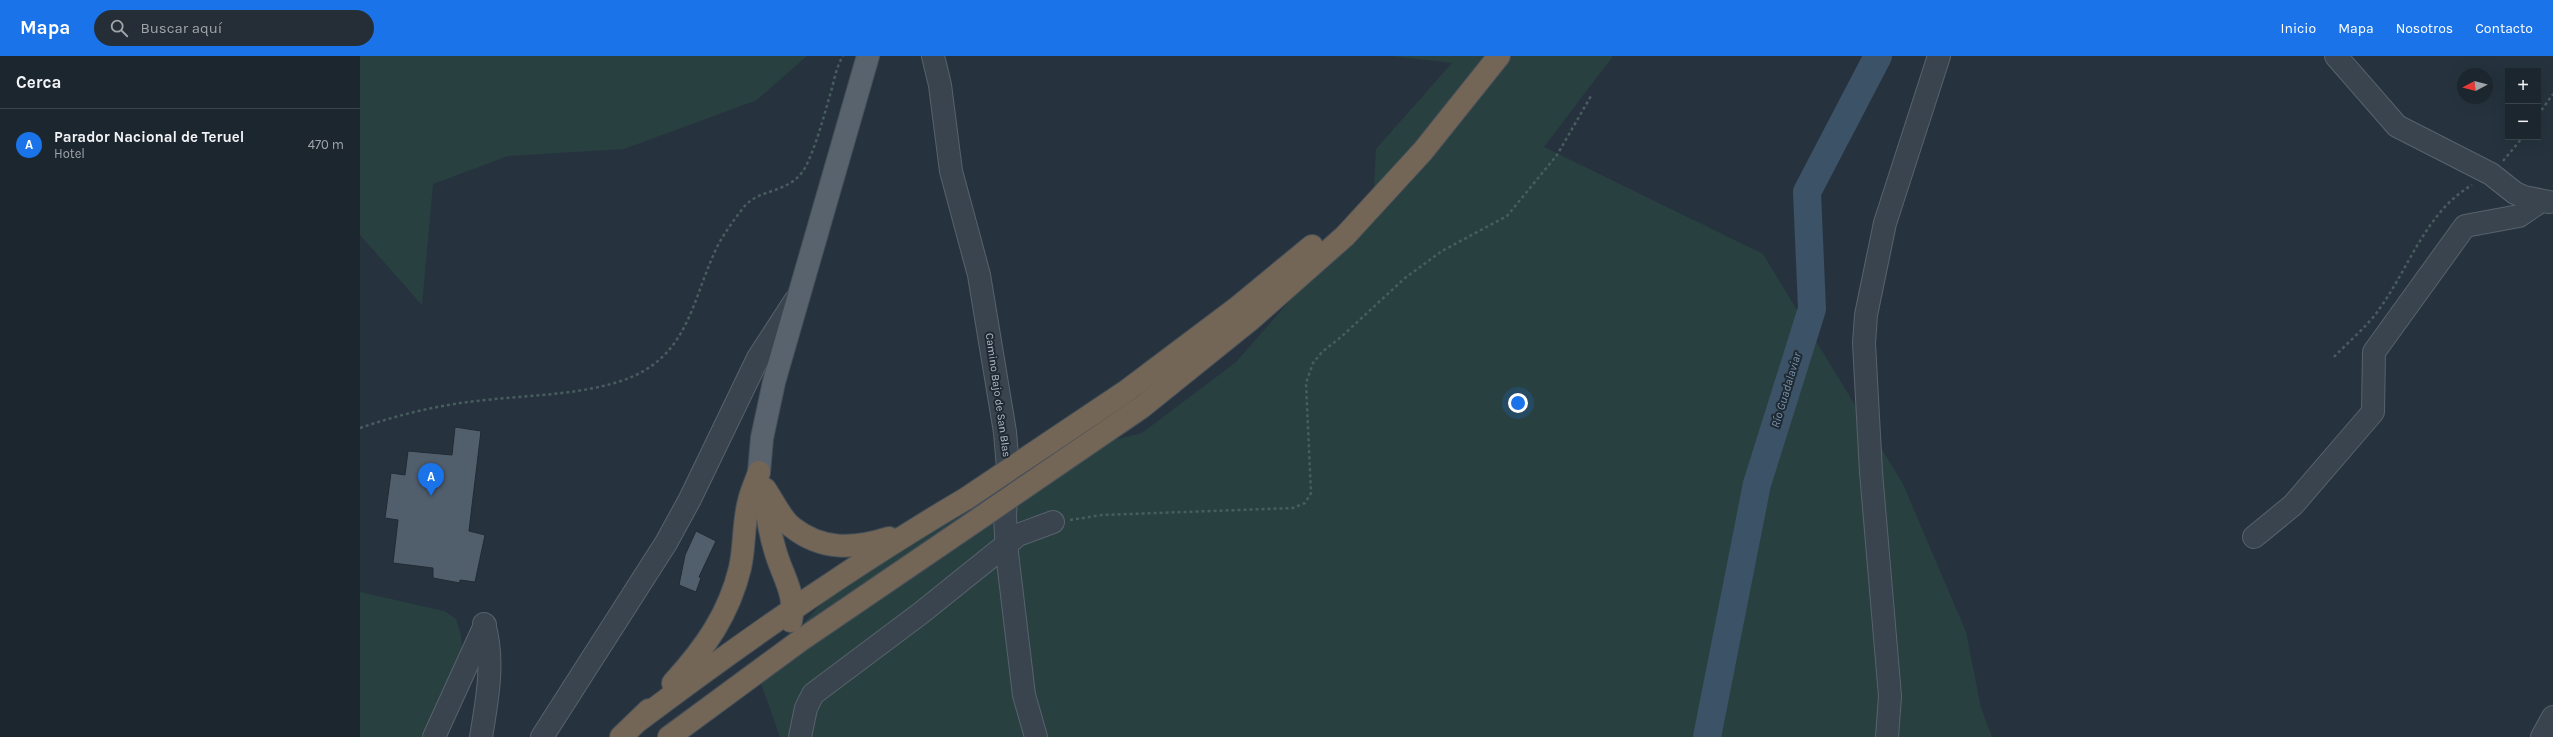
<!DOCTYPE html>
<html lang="es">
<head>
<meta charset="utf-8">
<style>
  :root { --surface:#1c262e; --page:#252e36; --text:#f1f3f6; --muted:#a0a5aa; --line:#3a434a; --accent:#1a73e8 }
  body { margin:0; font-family:Karla,sans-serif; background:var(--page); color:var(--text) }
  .controls { position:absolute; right:12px; top:12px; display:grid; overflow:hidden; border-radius:0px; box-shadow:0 4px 16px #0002 }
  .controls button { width:36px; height:36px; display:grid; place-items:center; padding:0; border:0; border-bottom:1px solid var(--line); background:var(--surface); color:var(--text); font:20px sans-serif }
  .compass { position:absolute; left:2097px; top:12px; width:36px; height:36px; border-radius:50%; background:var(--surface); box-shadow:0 4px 16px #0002; rotate:263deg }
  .you { position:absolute; left:1158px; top:347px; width:14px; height:14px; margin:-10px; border:3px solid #fff; border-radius:50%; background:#1a73e8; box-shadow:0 0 0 6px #1a73e833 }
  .badge { display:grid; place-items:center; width:26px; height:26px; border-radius:50%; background:var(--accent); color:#fff; font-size:13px; font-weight:700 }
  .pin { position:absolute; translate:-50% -33px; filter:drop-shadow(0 1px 2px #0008) }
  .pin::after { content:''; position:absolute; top:21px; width:14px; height:12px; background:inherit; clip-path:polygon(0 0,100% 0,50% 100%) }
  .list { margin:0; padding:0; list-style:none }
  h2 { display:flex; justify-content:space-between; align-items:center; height:52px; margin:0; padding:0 16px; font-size:17px }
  h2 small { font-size:13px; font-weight:400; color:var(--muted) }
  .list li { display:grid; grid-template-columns:26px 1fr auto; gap:12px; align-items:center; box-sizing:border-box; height:72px; padding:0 16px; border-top:1px solid var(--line) }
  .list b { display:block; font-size:15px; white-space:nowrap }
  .list p { margin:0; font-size:13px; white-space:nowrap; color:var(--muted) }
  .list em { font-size:13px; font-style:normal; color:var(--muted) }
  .icon { flex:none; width:22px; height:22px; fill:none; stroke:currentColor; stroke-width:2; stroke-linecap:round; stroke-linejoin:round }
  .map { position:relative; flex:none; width:2193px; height:681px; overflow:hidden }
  header { display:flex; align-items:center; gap:24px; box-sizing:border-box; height:56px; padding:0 20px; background:var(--accent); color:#fff }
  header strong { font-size:19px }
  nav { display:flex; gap:22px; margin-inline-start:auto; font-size:14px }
  .search { width:280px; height:36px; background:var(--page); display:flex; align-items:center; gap:10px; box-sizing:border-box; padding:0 14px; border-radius:22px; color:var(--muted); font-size:15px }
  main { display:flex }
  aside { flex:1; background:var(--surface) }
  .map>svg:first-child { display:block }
  .green { fill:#294040 }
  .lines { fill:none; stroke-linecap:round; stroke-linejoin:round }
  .river { stroke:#3c5266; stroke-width:28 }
  .building { fill:#515e6c; stroke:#212b35 }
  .minor-casing { stroke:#58626c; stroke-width:24 }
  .major-casing { stroke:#46505a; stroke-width:24 }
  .highway-casing { stroke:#454f59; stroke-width:24 }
  .path { stroke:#485d5e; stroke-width:2.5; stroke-dasharray:3 3; stroke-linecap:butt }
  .minor { stroke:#3a444e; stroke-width:22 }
  .major { stroke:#58636e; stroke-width:22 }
  .highway { stroke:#746657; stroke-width:22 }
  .highway-bridge-casing { stroke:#454f59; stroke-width:24; stroke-linecap:butt }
  .highway-bridge { stroke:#746657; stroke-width:22 }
  .labels { text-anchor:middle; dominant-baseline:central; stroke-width:4; stroke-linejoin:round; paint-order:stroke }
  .street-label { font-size:11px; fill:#b6bfc9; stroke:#1f2933 }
  .water-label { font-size:12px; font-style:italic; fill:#7893aa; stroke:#1f2933 }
</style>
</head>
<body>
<header>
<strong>Mapa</strong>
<div class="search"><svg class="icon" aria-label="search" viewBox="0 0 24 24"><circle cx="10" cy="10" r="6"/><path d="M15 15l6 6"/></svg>Buscar aquí</div>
<nav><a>Inicio</a><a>Mapa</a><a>Nosotros</a><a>Contacto</a></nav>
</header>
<main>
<aside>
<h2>Cerca<small></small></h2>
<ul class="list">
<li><span class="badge">A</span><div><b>Parador Nacional de Teruel</b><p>Hotel</p></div><em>470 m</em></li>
</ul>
</aside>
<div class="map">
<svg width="2193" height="681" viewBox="0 0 2193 681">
  <rect width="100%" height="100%" fill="#26333e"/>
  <!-- green -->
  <g class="green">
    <polygon points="0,0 447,0 397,44 264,93 148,100 73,128 62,249 0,179"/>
    <polygon points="1032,0 1253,0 1184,91 1403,198 1543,428 1606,576 1621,652 1632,681 420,681 398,619 522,479 647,411 782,377 876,306 1013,150 1016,93 1092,7"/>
    <polygon points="0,536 84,555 96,563 101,579 102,598 83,681 0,681"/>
  </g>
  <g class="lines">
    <!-- river -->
    <polyline class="river" points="1347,681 1397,428 1452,253 1447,136 1518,0"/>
  </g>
  <!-- building -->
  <g class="building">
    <polygon points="95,371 121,375 109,475 125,479 115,526 100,524 100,527 73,522 73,512 33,507 38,464 25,462 31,417 45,419 48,395 92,399"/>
    <polygon points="336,475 356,485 339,521 341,522 336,536 319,529 325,499"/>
  </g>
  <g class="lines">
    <defs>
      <g id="minor">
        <polyline points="573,0 580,29 591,115 619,219 645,376 648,413 645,460 647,497 664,639 676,681"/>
        <polyline points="1976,0 2037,70 2131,118 2155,137 2164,141 2189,146"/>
        <polyline points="1894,481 1933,449 2013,356 2014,296 2105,170 2159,160 2181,145"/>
        <polyline points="74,681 125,569"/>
        <path d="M121 681C127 645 135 604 124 568"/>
        <polyline points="182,681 306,487 330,443 398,302 435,245"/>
        <polyline points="440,681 446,652 453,638 561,557 658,479 693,466"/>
        <polyline points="1527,681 1530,640 1511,416 1504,287 1506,259 1525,167 1579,0"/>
        <polyline points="2182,681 2193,661"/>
      </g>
      <polyline id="major" points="399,416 402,382 414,326 508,0"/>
      <g id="highway">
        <polyline points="671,399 765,336 878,251 952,190"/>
        <polyline points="684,418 782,351 890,264 985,180 1063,95 1139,0"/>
        <path d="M405 433C406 455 409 474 415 494 422 520 437 538 431 565"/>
        <path d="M405 433C413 444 421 463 432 471 462 495 495 493 529 482"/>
        <path d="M313 627C345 592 369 558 380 512 385 490 383 467 389 445 391 435 396 426 399 416"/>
        <path d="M278 665C384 585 493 509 607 442"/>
        <polyline points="261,681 289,654"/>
        <polyline points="309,681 441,584 620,462"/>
      </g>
    </defs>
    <!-- minor casing -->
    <use href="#minor" class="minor-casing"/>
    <!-- major casing -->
    <use href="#major" class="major-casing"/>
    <!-- highway casing -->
    <use href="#highway" class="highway-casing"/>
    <!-- path -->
    <g class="path">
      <polyline points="2178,59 2193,38"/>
      <polyline points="2143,105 2163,81"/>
      <path d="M1974 301C1989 285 2008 270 2020 252 2050 210 2066 156 2112 129"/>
      <path d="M0 372C41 358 82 348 126 344 171 339 218 339 261 325 330 302 331 244 358 189 365 176 374 164 383 152 399 131 431 139 446 110 457 87 463 63 470 39 474 26 476 11 483 0"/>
      <polyline points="710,464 742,459 933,452 945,447 951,437 946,327 953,307 962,296 981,281 1045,222 1082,195 1147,160 1197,99 1231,40"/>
    </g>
    <!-- minor -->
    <use href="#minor" class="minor"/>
    <!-- major -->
    <use href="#major" class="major"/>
    <!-- highway -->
    <use href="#highway" class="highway"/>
    <defs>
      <g id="highway-bridge">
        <polyline points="607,442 671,399"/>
        <polyline points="620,462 684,418"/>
      </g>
    </defs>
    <!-- highway-bridge casing -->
    <use href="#highway-bridge" class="highway-bridge-casing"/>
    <!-- highway-bridge -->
    <use href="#highway-bridge" class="highway-bridge"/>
  </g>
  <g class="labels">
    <!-- street labels -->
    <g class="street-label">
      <text transform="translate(638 339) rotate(82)">Camino Bajo de San Blas</text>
    </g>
    <!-- water labels -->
    <g class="water-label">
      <text transform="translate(1426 334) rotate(-73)">Río Guadalaviar</text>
    </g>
  </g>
</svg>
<div class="controls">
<button>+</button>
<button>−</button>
</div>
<svg class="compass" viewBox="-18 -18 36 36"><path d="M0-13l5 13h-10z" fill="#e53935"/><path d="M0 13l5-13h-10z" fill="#a0a5aa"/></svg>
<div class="you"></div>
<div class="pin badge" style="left:71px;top:440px">A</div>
</div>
</main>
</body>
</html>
